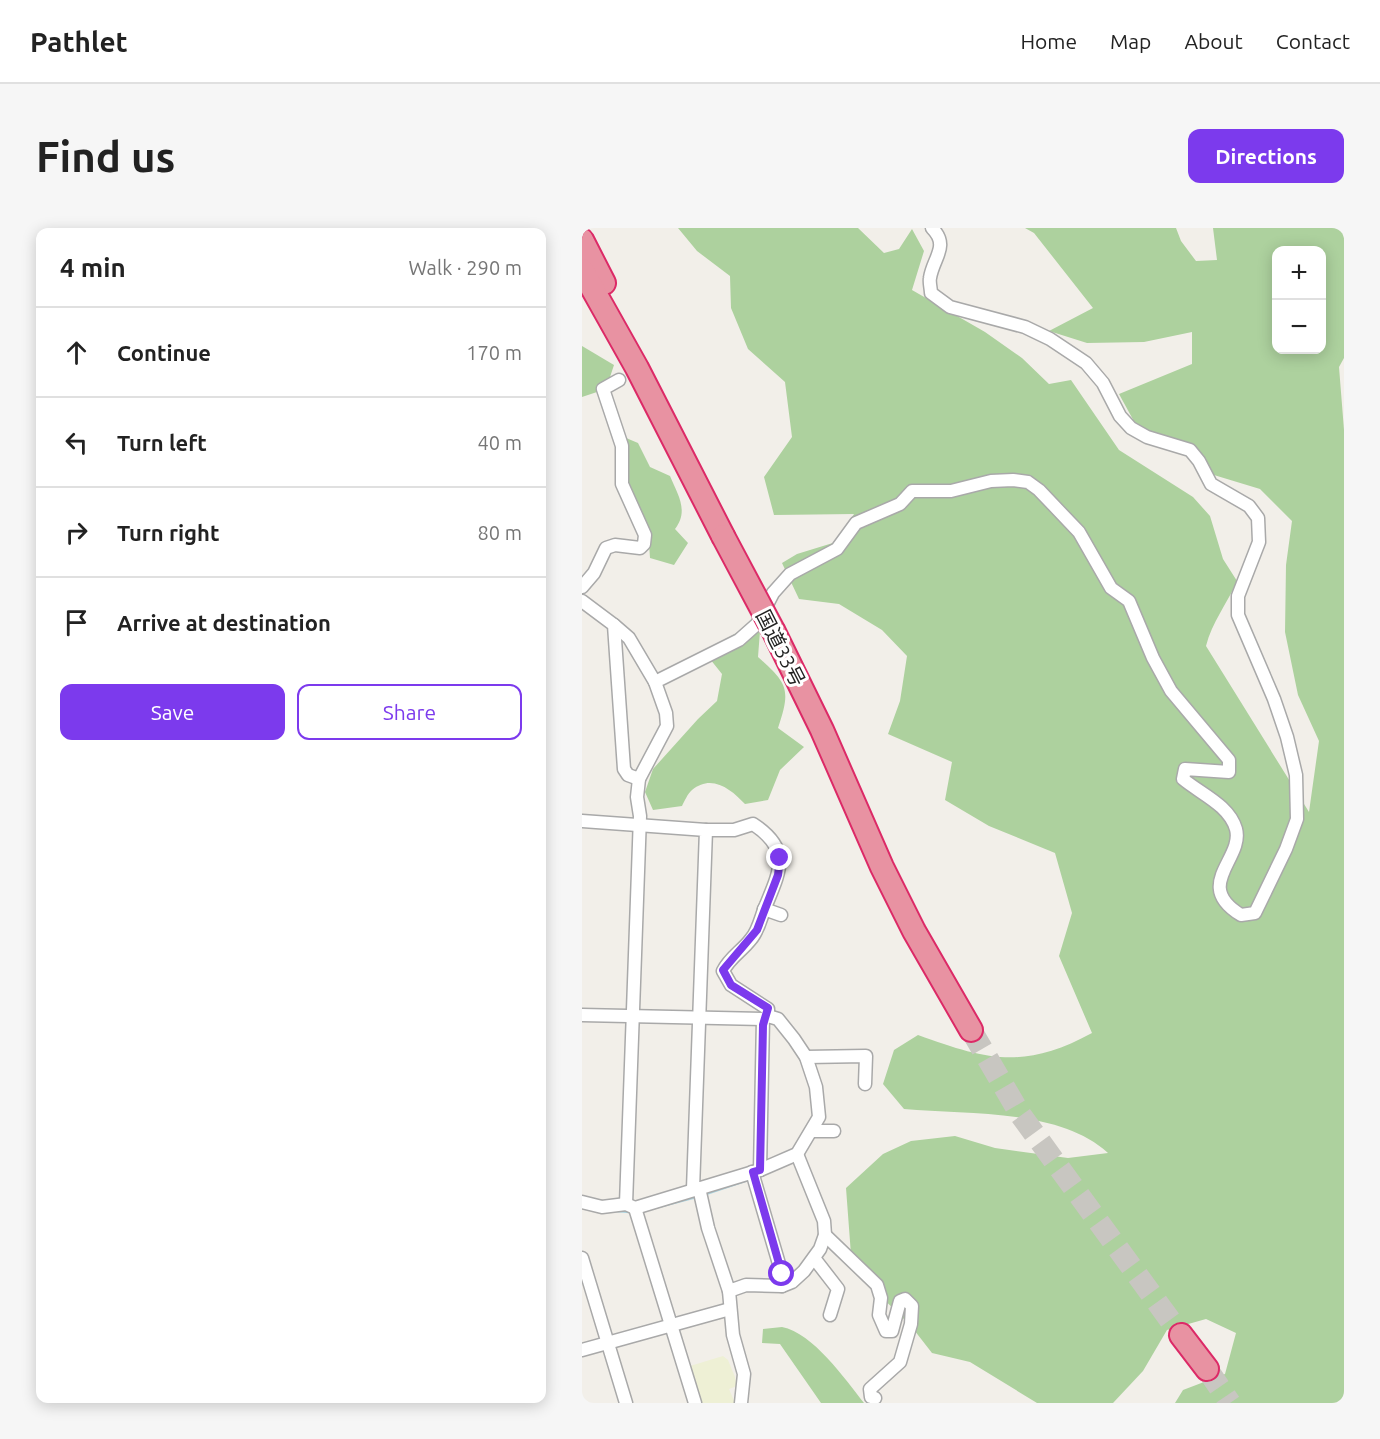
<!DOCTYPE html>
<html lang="en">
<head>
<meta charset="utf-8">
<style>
  :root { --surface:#fff; --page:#f6f6f6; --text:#222; --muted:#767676; --line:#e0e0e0; --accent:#7c3aed }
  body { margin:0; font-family:Ubuntu,"Noto Sans JP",sans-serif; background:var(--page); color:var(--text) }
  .controls { position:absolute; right:18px; top:18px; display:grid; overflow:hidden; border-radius:12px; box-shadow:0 3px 15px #0003 }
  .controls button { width:54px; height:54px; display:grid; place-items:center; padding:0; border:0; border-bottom:2px solid var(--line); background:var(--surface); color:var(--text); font:30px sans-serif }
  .stop { position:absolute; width:18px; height:18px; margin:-14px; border:4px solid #7c3aed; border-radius:50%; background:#fff }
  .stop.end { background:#7c3aed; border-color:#fff; box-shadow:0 2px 6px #0008 }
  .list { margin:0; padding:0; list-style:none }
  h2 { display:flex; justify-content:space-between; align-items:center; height:78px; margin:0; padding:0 24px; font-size:26px }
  h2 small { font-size:20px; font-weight:400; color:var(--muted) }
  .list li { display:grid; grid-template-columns:39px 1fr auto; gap:18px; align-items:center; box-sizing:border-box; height:90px; padding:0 24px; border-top:2px solid var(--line) }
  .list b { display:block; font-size:22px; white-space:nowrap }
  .list em { font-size:20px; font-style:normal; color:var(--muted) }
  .actions { display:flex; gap:12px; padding:18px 24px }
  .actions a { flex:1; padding:14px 0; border:2px solid var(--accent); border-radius:12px; text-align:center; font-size:21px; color:var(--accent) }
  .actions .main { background:var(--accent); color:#fff }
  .icon { flex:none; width:33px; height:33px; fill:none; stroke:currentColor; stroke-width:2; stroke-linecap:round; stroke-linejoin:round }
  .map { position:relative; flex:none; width:762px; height:1175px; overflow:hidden; border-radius:12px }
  header { display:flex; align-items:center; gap:36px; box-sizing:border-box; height:84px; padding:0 30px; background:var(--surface); border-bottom:2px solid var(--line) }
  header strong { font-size:28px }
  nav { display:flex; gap:33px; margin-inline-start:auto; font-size:21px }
  .intro { display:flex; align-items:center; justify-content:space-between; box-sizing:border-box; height:144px; padding:0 36px }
  h1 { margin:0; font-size:42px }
  .button { padding:15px 27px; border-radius:12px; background:var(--accent); color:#fff; font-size:21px; font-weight:700 }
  main { display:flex; gap:36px; padding:0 36px }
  aside { flex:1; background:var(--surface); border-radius:12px; box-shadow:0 3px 15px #0003 }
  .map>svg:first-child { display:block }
  .farmland { fill:#eef0d5 }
  .forest { fill:#add19e; fill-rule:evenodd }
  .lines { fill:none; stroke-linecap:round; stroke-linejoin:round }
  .stream { stroke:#aad3df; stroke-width:3 }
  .highway-tunnel { stroke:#c8c6c1; stroke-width:22; stroke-dasharray:22 11; stroke-linecap:butt }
  .street-casing { stroke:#a9a9a9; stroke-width:15 }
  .highway-casing { stroke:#dc2a67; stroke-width:26 }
  .street { stroke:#fff; stroke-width:12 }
  .highway { stroke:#e892a2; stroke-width:22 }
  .highway-bridge-casing { stroke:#dc2a67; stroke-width:26; stroke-linecap:butt }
  .highway-bridge { stroke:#e892a2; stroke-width:22 }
  .route { stroke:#7c3aed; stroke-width:8 }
  .labels { text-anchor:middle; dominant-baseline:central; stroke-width:6; stroke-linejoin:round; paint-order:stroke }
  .street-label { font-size:20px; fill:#222; stroke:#fff }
</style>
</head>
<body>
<header>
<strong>Pathlet</strong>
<nav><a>Home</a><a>Map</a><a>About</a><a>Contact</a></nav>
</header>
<div class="intro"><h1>Find us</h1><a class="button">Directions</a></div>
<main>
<aside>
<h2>4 min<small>Walk · 290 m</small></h2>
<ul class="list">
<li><svg class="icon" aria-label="ahead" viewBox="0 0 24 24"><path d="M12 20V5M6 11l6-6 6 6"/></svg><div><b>Continue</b></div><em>170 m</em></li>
<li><svg class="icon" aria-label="left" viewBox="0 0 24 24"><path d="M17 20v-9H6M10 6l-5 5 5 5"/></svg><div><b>Turn left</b></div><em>40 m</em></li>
<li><svg class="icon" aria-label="right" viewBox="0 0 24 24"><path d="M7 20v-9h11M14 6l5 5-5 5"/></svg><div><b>Turn right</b></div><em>80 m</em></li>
<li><svg class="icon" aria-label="arrive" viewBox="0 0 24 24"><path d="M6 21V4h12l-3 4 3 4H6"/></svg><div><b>Arrive at destination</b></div></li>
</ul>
<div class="actions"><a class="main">Save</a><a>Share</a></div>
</aside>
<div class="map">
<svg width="762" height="1175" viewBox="0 0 762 1175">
  <rect width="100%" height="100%" fill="#f2efe9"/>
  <!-- farmland -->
  <polygon class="farmland" points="141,1128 146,1132 153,1149 155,1158 147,1161 153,1175 117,1175 108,1138"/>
  <!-- forest -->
  <g class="forest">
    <path d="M96 0H276L302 25 317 21 330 1 342 23 330 62 403 104 440 130 467 156 489 152 537 222 611 269 628 288 641 331 655 353C645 376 630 394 624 418L727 584 737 513 716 467 703 404 704 337 710 293 678 261 622 244 609 226 554 197 537 166 610 136V104L562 114 505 115 467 103 511 80 452 5 443 0H594L599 13 614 33 635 32 631 0H762V130L757 139 762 202V1175H593L601 1162 643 1146 654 1105 624 1091 585 1102 561 1143 531 1175H455L388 1134 350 1125 329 1098 270 1040 264 960 301 926 329 913 373 908 413 920 486 930 526 925C477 880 385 887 322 881L301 856 312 822 336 807C405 832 442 842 510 805L477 728 490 685 473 625 407 598 363 572 370 534 306 506 318 473 325 428 300 402 257 376 217 371 200 335 215 326 254 314 272 286 192 287 182 249 210 209 203 154 166 121 149 80 148 48 115 23ZM694 22H740V122H694Z"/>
    <polygon points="0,118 32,137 24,161 0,169"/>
    <path d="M37 207 56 215 68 239 88 248C96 267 107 283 93 301L106 315 92 337 68 330 66 301 42 254Z"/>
    <path d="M171 395 178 403 176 429C206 456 209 461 196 500L222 519 198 542 186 572 163 576C150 562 130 545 110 562 106 565 102 574 100 578L71 582 63 564 71 541 116 491 135 473 140 446 128 431 146 410Z"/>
    <path d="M200 1099C231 1105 263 1151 282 1175H239L198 1116 180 1115 181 1101Z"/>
  </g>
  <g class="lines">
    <!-- stream -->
    <g class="stream">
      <polyline points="123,966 165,952"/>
      <polyline points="27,982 50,984"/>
      <polyline points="60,983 117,968"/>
    </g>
    <!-- highway-tunnel -->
    <g class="highway-tunnel">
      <polyline points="389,802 438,886 599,1107"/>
      <polyline points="625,1141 648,1175"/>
    </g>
    <defs>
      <g id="street">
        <polyline points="0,359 12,345 24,320 33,317 58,320 62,316 63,307 40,256 40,218 21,161 37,152"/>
        <polyline points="0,373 32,397 42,541 46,547 57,551"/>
        <polyline points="32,397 47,410 73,454"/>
        <polyline points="0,593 124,602 111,961"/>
        <path d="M124 602H152L171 596C209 621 199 641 184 677 179 688 177 702 169 711 160 723 148 729 141 743L149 757 186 781V788"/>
        <polyline points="182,681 199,687"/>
        <polyline points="0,787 181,791 186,788 196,791 212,811 224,829 234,859 237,889 215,926 178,942 53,980 44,976 20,979 0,974"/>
        <polyline points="224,829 284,828 283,856"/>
        <polyline points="231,903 252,903"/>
        <polyline points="178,942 181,791"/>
        <polyline points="170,944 200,1046 200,1058"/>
        <polyline points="117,960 126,1000 147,1063 151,1107 162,1146 159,1175"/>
        <path d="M44 976 58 588 55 569 57 551 85 498 84 485 73 454 157 412 175 396 191 365 208 346 255 321 274 295 318 276 330 263H369L409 253 431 252 446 254 457 262 497 304 529 360 547 373 571 430 589 463 647 532V544L603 541 601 551C619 566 647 577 654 601 662 631 610 657 659 687L673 685 704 621 715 591 714 547 705 509 692 471 656 387V368L677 314 676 290 667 278 629 256 617 233 608 222 565 209 549 200 538 188 521 155 504 135 468 111 443 99 368 79 349 65C349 61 347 54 348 50 351 30 368 18 350 0"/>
        <polyline points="53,980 113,1175"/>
        <polyline points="243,1007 295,1057 299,1070 297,1087 304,1103 310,1103 318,1073 323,1071 330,1078 329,1096 318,1134 288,1161 289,1169 293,1170"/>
        <polyline points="0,1030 44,1175"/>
        <polyline points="232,1030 256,1061 248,1087"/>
        <polyline points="147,1063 164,1057 200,1058 210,1054 222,1043 238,1021 243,1007 242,993 215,926"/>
        <polyline points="0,1122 148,1081"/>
      </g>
      <g id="highway">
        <polyline points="0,12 22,55"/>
        <polyline points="0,42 55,140 141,308"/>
        <polyline points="192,404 240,502 300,639 332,703 389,802"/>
        <polyline points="599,1107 625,1141"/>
      </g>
    </defs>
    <!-- street casing -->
    <use href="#street" class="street-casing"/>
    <!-- highway casing -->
    <use href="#highway" class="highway-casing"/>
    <!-- street -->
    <use href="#street" class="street"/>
    <!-- highway -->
    <use href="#highway" class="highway"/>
    <defs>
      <polyline id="highway-bridge" points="141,308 192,404"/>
    </defs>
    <!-- highway-bridge casing -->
    <use href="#highway-bridge" class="highway-bridge-casing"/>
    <!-- highway-bridge -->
    <use href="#highway-bridge" class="highway-bridge"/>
  </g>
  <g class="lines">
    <!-- route -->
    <polyline class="route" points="198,630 196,647 175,702 141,742 149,757 186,780 181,797 178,942 171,944 200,1046"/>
  </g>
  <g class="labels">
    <!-- street labels -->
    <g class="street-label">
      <text transform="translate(199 420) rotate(63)">国道33号</text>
    </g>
  </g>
</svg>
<div class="controls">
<button>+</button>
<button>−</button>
</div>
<div class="stop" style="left:200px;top:1046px"></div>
<div class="stop end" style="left:198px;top:630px"></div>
</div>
</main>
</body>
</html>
